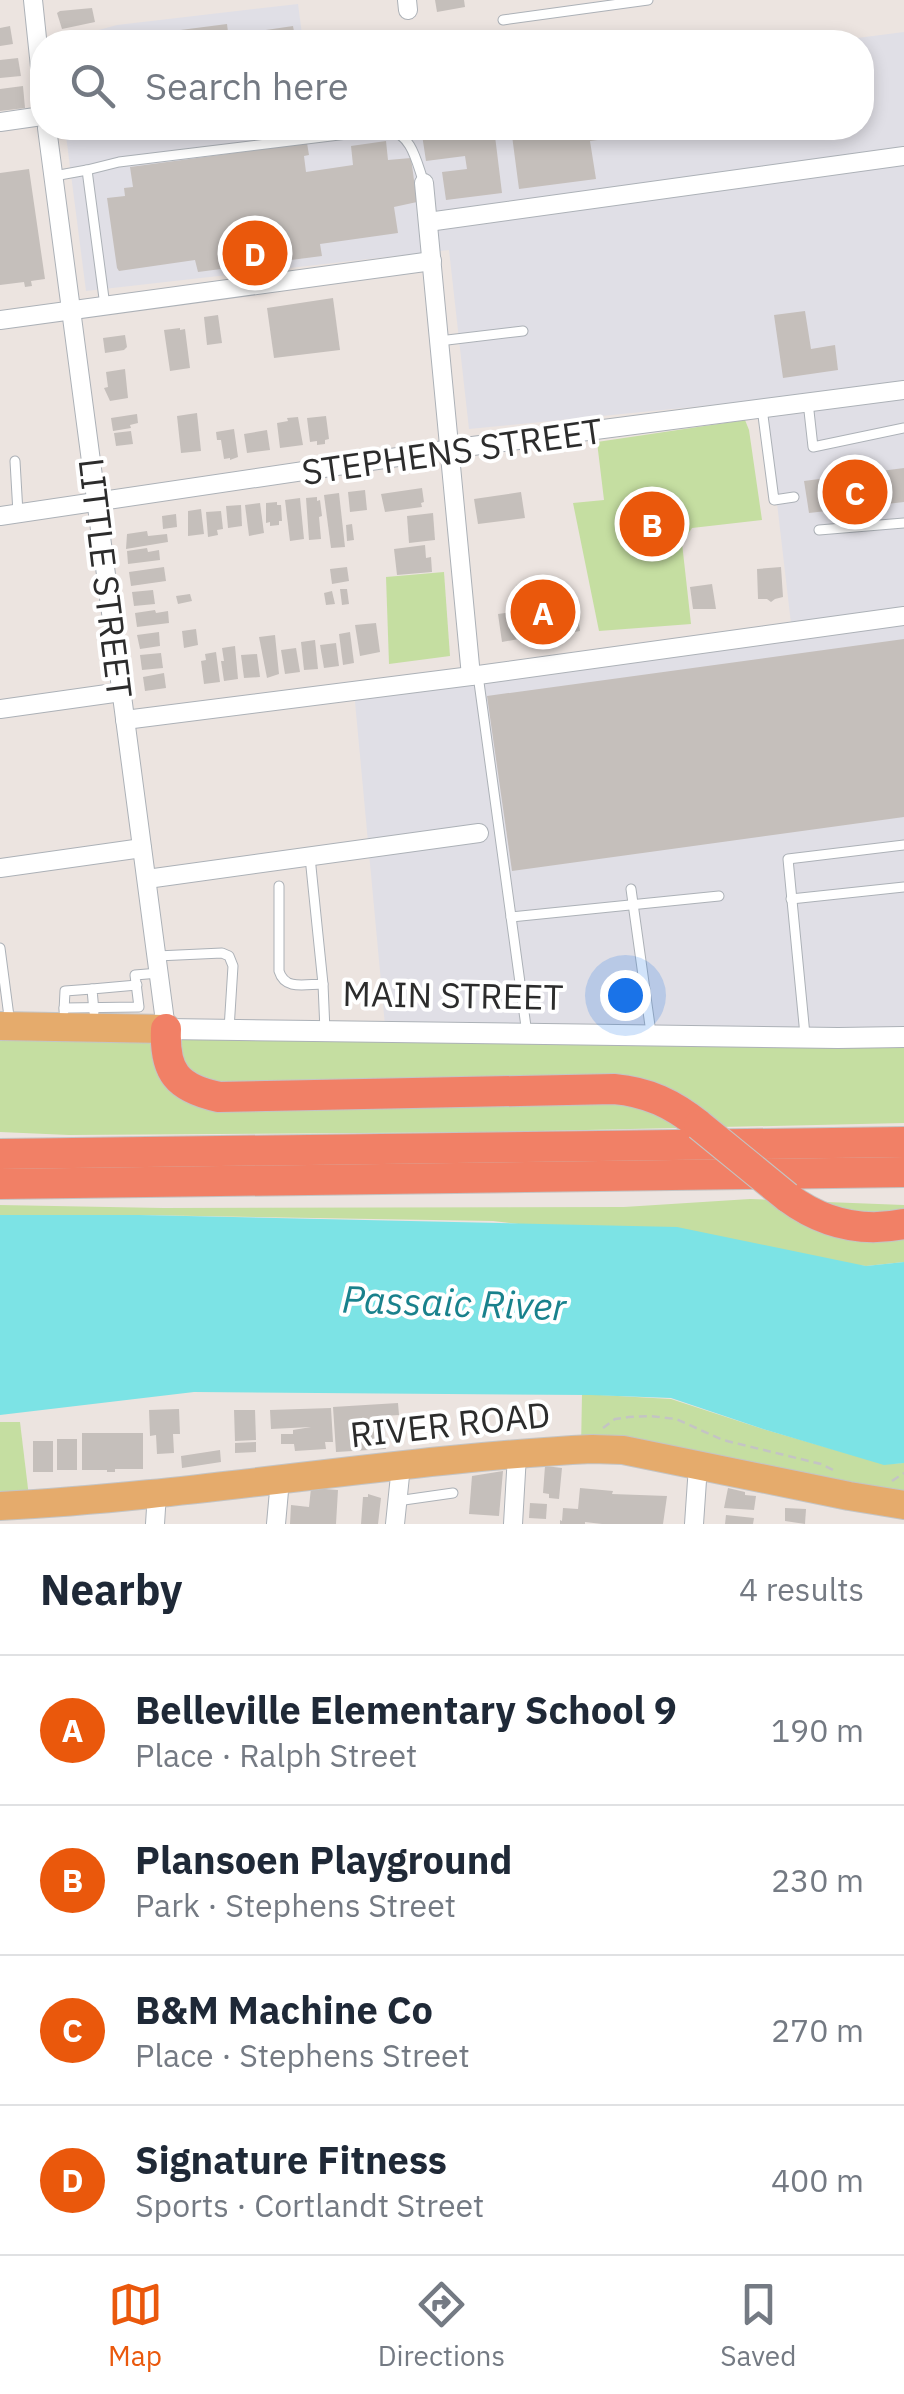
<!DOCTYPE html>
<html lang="en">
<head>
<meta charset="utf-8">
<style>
  :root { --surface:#fff; --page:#f6f6f7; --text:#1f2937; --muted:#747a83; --line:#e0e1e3; --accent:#ea580c }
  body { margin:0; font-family:"IBM Plex Sans",sans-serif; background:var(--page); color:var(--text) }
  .you { position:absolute; left:625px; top:995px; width:35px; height:35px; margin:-25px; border:8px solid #fff; border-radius:50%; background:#1a73e8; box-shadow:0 0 0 15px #1a73e833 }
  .badge { display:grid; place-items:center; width:65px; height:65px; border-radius:50%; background:var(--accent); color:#fff; font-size:32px; font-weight:700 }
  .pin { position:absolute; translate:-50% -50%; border:5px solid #fff; box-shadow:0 2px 10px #0006 }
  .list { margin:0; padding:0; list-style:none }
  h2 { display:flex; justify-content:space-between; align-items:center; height:130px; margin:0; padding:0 40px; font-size:42px }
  h2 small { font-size:32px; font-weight:400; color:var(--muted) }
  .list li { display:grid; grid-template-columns:65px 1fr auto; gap:30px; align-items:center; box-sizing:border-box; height:150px; padding:0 40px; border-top:2px solid var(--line) }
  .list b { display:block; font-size:38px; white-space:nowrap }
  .list p { margin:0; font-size:32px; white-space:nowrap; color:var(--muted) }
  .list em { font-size:32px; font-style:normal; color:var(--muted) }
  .icon { flex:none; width:55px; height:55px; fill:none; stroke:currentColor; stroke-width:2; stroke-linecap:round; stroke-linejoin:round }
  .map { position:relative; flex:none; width:904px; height:1524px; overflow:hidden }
  .search { position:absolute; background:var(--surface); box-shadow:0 5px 15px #0003; left:30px; right:30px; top:30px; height:110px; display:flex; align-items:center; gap:25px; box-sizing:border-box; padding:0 35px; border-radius:40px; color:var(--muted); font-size:38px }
  .sheet { height:730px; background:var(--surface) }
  nav { display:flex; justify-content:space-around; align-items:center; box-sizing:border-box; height:140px; border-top:2px solid var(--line); background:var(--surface); font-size:28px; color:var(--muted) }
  nav a { display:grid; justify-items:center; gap:5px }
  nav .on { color:var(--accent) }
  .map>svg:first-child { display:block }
  .industrial { fill:#e0dfe6 }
  .green { fill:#c5dea1 }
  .water { fill:#7ce3e5 }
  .building { fill:#c5bfbb }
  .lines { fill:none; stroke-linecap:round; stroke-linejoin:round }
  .service-casing { stroke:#acb1b7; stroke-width:11 }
  .minor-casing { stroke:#acb1b7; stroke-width:20 }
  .tertiary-casing { stroke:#acb1b7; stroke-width:22 }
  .primary-casing { stroke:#c4c4c4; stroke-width:30 }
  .motorway-casing { stroke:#c4c4c4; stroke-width:32 }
  .path { stroke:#c4c4c4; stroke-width:2.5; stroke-dasharray:8 5; stroke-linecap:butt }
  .service { stroke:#fff; stroke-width:9 }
  .minor { stroke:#fff; stroke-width:18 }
  .tertiary { stroke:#fff; stroke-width:20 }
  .primary { stroke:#e5ab6c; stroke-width:28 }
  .motorway { stroke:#f18066; stroke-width:30 }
  .motorway-bridge-casing { stroke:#c4c4c4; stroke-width:32; stroke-linecap:butt }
  .motorway-bridge { stroke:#f18066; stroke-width:30 }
  .labels { text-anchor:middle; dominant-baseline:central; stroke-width:8; stroke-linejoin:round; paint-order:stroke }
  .street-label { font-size:35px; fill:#2c2c2c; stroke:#fff }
  .water-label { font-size:38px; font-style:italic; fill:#19818c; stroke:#fff }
</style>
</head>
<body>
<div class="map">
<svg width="904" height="1524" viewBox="0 0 904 1524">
  <rect width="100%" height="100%" fill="#ece4e0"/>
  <!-- industrial -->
  <g class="industrial">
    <polygon points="298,4 303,42 55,42 117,25"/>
    <polygon points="904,32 904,1044 386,1036 354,691 792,632 765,400 469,429 449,250 86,291 65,128 862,128 862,42 826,42"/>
  </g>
  <!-- green -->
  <g class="green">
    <polygon points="745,420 749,430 762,520 692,528 682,543 691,624 599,631 573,503 604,500 597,442"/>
    <polygon points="444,572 450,656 389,664 386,577"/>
    <polygon points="0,1031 904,1044 904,1123 499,1132 69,1135 0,1132"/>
    <polygon points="750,1199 904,1205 904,1262 866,1266 493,1221 140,1215 0,1215 0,1205 163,1208 624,1207"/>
    <polygon points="582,1394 671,1399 763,1429 884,1464 904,1463 904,1505 581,1449"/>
    <polygon points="0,1422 20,1422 30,1505 0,1506"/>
  </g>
  <!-- water -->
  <polygon class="water" points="0,1215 140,1215 677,1227 866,1266 904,1262 904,1463 884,1465 763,1429 671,1398 590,1395 194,1392 0,1415"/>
  <!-- building -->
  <g class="building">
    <polygon points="435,0 464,0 465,7 437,12"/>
    <polygon points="92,8 95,22 62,29 57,13 60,11"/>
    <polygon points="227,24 228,32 233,31 233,35 293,26 296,42 134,42 134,36"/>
    <polygon points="10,26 13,44 0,46 0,28"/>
    <polygon points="18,58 21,76 0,78 0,60"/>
    <polygon points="23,86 25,108 0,111 0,89"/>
    <polygon points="421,128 494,128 502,193 446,200 442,172 467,169 465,156 426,161"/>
    <polygon points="511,128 674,128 674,130 590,141 596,179 519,189"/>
    <polygon points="386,141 388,160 411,158 417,202 394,207 398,233 320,244 322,256 198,272 195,260 119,271 117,268 107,198 125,196 124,188 133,187 130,167 307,143 309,155 304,156 306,172 353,165 351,146"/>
    <polygon points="29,169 45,279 31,281 32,286 25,287 24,282 0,285 0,173"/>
    <polygon points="333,298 340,350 274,358 267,308"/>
    <polygon points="805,311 811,349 835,345 838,370 783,378 774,315"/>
    <polygon points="218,315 222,343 207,345 204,317"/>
    <polygon points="180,328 180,330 185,329 190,368 170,371 164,330"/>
    <polygon points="125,335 127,347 124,350 105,353 103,338"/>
    <polygon points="125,369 128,398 110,401 104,388 108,387 106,372"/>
    <polygon points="197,413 201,451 181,453 177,416"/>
    <polygon points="137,414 138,423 130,425 131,428 113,431 111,418"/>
    <polygon points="326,416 329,439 325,440 325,444 317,445 317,441 310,442 307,418"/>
    <polygon points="298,417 303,445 280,448 277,423 288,421 287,418"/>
    <polygon points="234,429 238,457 230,460 230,458 224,459 221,440 217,440 216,432"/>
    <polygon points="267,430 270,450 247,453 244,434"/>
    <polygon points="131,431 133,444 116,446 114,433"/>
    <polygon points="904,468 904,502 809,513 804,481"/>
    <polygon points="422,488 424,502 421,503 422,507 385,512 381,494"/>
    <polygon points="365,490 367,510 350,512 348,492"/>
    <polygon points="521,492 525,518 478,524 474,499"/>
    <polygon points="339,493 345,547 331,548 324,495"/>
    <polygon points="317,497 317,501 320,500 322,516 319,517 321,539 309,540 306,498"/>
    <polygon points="300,498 304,539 290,541 285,500"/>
    <polygon points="277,502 277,505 281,505 282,521 279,521 279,525 270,526 270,522 266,523 266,503"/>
    <polygon points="260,503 264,533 249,536 245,505"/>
    <polygon points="241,505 242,526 228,528 226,506"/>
    <polygon points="201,509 204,534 188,536 188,511"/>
    <polygon points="221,511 223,529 217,530 218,535 208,537 206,512"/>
    <polygon points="433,513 435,540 409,543 407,516"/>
    <polygon points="176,514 177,527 163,529 162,516"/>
    <polygon points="352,524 354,540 347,541 346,525"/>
    <polygon points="147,531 148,536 167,534 168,542 126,549 127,534"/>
    <polygon points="425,545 426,558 431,557 432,572 397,575 394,549"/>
    <polygon points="147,548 148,552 159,550 160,560 128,564 127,551"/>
    <polygon points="164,567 166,581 131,586 129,572"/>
    <polygon points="347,567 349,581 332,584 330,569"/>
    <polygon points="781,567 783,597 775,599 771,602 767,599 758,599 757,569"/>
    <polygon points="551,580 553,607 557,607 555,595 563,594 565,606 576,601 580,631 563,634 562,630 518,635 519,639 502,642 498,614 520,611 516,585"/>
    <polygon points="712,584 716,609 693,609 690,587"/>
    <polygon points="340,589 347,589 349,604 342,605"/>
    <polygon points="153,590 155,604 134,606 132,592"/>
    <polygon points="332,591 335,604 326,605 324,593"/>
    <polygon points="190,594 192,601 178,604 176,596"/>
    <polygon points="155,610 156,613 168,611 169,623 137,627 135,613"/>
    <polygon points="376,623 380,652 360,656 355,625"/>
    <polygon points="196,629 198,645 184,648 182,631"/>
    <polygon points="159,632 160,646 140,649 137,635"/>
    <polygon points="350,632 354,663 343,665 339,634"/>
    <polygon points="275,635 279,674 267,678 259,637"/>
    <polygon points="904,639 904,817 512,871 487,696"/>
    <polygon points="315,640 318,669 304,670 301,642"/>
    <polygon points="336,643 339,666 324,668 320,645"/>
    <polygon points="235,646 238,679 224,681 221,661 224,661 222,648"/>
    <polygon points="296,648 300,672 285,674 281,650"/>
    <polygon points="216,652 220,682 204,684 201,661 206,660 205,654"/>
    <polygon points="161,653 163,668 142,670 140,655"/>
    <polygon points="257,654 260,677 244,678 241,655"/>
    <polygon points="164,673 166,688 145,691 143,677"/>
    <polygon points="398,1403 399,1415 384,1416 386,1449 336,1452 333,1407"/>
    <polygon points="331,1408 333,1442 325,1442 326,1449 295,1451 294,1444 281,1444 281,1434 293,1434 293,1430 311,1427 271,1429 270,1410"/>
    <polygon points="179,1409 180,1434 173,1434 174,1453 157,1454 156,1435 150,1436 149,1410"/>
    <polygon points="234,1410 255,1410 256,1440 235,1441"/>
    <polygon points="82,1433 143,1433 143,1469 115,1469 115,1472 107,1472 107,1470 82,1470"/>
    <rect x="57" y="1439" width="20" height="31"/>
    <rect x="33" y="1441" width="20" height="31"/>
    <polygon points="256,1442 256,1452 235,1453 235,1443"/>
    <polygon points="220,1450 221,1462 182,1468 181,1456"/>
    <polygon points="545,1466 562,1468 559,1499 549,1498 549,1494 543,1493"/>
    <polygon points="503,1471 499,1516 469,1514 472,1476"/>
    <polygon points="311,1488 338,1490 336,1524 290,1524 291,1505 309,1507"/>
    <polygon points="580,1488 613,1491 612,1494 667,1496 663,1524 602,1524 585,1522 585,1524 560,1524 560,1520 562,1521 563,1508 578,1509"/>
    <polygon points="728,1488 745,1492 745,1495 756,1496 754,1510 724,1508"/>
    <polygon points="368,1494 381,1498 378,1524 361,1524 363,1497 368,1497"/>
    <polygon points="530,1503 547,1504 546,1519 529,1518"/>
    <polygon points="785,1508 806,1509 805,1524 785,1521"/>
    <polygon points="726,1515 754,1518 753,1524 725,1524"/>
  </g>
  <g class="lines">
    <defs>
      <g id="service">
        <polyline points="503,20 648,0"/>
        <polyline points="87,170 105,306"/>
        <path d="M54 176 87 170 119 162 388 129C413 136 416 161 424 183"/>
        <polyline points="439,341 523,331"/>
        <polyline points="808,402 813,447 904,428"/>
        <polyline points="762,408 774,500 794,497"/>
        <polyline points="15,461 18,513"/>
        <polyline points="819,530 904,523"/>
        <polyline points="478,675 527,1034"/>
        <path d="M279 886V971C285 991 306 984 323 984L310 857"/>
        <polyline points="631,889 651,1033"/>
        <polyline points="791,899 904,887"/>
        <polyline points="511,917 719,896"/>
        <polyline points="0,948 10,1024"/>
        <polyline points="157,956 222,953 229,956 233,966 229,1029"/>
        <polyline points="323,984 325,1031"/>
        <polyline points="64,1008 139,1007 135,975 159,973"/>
        <polyline points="64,1011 65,991 92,989"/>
        <polyline points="94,1012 92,989 137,985"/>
        <polyline points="805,1035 788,859 904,845"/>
        <polyline points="397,1501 453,1493"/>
      </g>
      <g id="minor">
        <polyline points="33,0 42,86"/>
        <polyline points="407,0 408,10"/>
        <polyline points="0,122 42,116"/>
        <polyline points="47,128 166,1029"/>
        <polyline points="424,183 471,676"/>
        <polyline points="428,222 904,156"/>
        <polyline points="0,320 432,261"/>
        <polyline points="0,516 465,447 904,390"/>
        <polyline points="0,709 121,692"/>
        <polyline points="125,720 471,676 904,616"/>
        <polyline points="0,868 142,848"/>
        <polyline points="147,879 479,833"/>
        <polyline points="155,1524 157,1493"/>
        <polyline points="276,1524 280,1480"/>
        <polyline points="395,1524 401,1466"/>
        <polyline points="513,1524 517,1455"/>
        <polyline points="694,1524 698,1466"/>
      </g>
      <polyline id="tertiary" points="166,1029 838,1038 904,1037"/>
      <g id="primary">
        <polyline points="0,1026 166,1029"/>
        <path d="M0 1506C198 1496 394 1459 592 1449L623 1450 849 1496 904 1505"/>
      </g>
      <g id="motorway">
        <path d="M166 1029C164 1072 177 1088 219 1097L614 1089C648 1092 673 1104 699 1125"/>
        <polyline points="0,1154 904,1142"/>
        <polyline points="0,1184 904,1172"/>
        <path d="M787 1197C822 1223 860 1233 904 1224"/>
      </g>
    </defs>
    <!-- service casing -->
    <use href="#service" class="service-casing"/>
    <!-- minor casing -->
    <use href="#minor" class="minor-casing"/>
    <!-- tertiary casing -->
    <use href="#tertiary" class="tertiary-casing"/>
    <!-- primary casing -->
    <use href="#primary" class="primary-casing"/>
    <!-- motorway casing -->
    <use href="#motorway" class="motorway-casing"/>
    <!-- path -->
    <g class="path">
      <polyline points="603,1428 615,1419 629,1417 650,1416 676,1419 723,1440 821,1464 837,1472"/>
      <polyline points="892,1481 904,1473"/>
    </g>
    <!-- service -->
    <use href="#service" class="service"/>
    <!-- minor -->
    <use href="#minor" class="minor"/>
    <!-- tertiary -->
    <use href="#tertiary" class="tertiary"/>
    <!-- primary -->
    <use href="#primary" class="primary"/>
    <!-- motorway -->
    <use href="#motorway" class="motorway"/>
    <defs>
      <polyline id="motorway-bridge" points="699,1125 787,1197"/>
    </defs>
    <!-- motorway-bridge casing -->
    <use href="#motorway-bridge" class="motorway-bridge-casing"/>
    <!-- motorway-bridge -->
    <use href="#motorway-bridge" class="motorway-bridge"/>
  </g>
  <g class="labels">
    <!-- street labels -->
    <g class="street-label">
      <text transform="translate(452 451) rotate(-8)">STEPHENS STREET</text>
      <text transform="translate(106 578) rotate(83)">LITTLE STREET</text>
      <text transform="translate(453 995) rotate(1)">MAIN STREET</text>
      <text transform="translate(450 1424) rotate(-6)">RIVER ROAD</text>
    </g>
    <!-- water labels -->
    <g class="water-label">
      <text transform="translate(454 1302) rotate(2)">Passaic River</text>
    </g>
  </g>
</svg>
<div class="you"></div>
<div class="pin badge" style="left:543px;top:612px">A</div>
<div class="pin badge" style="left:652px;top:524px">B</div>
<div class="pin badge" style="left:855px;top:492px">C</div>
<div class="pin badge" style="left:255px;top:253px">D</div>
<div class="search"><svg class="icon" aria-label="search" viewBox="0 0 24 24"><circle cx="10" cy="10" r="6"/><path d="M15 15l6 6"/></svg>Search here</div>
</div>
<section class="sheet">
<h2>Nearby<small>4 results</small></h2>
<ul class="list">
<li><span class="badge">A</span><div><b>Belleville Elementary School 9</b><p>Place · Ralph Street</p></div><em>190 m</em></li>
<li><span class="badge">B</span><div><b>Plansoen Playground</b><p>Park · Stephens Street</p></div><em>230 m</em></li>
<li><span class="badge">C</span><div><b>B&amp;M Machine Co</b><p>Place · Stephens Street</p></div><em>270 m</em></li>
<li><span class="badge">D</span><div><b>Signature Fitness</b><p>Sports · Cortlandt Street</p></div><em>400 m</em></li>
</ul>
</section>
<nav>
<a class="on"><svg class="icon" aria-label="map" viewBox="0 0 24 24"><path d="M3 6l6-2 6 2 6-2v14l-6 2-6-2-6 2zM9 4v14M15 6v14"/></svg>Map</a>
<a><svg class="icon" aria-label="directions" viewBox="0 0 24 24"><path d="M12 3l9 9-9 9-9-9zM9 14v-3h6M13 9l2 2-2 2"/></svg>Directions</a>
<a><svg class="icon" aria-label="saved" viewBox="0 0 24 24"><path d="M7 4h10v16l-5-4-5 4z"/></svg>Saved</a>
</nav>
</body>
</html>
